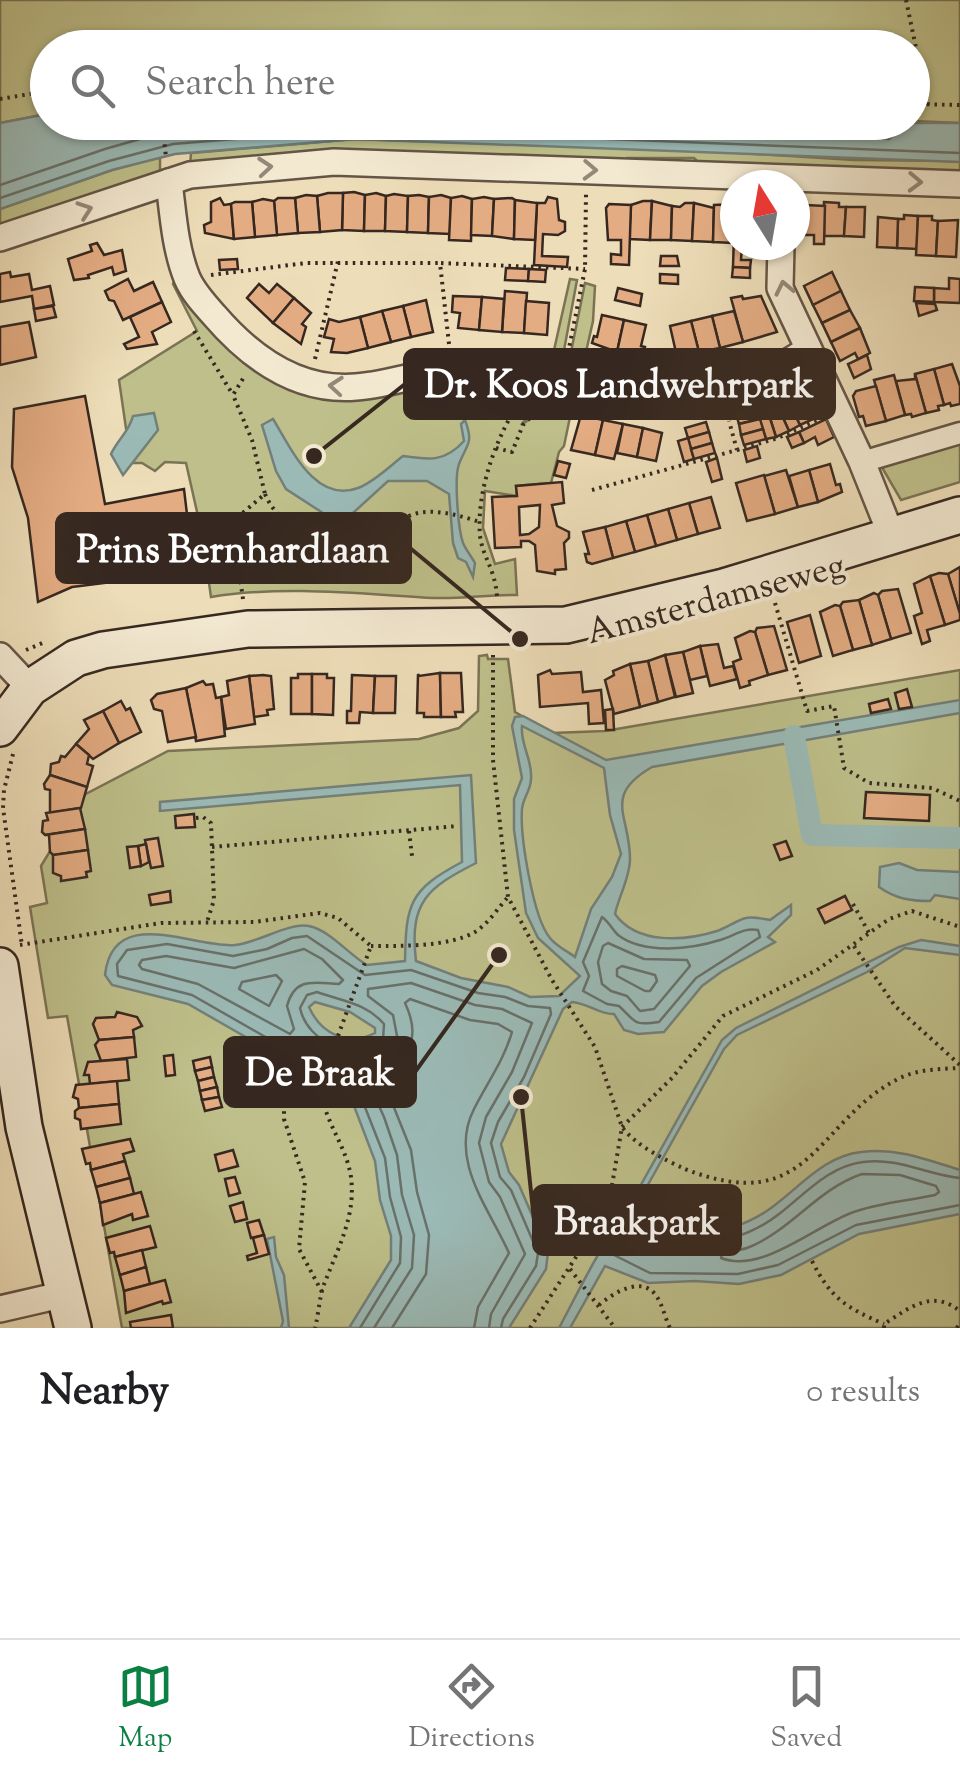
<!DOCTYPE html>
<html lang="en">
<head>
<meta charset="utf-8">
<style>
  :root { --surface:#fff; --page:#f2f2f2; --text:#202124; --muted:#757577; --line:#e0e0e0; --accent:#0b8043 }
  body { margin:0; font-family:"Sorts Mill Goudy",serif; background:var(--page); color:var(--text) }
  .compass { position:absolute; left:720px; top:170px; width:90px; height:90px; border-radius:50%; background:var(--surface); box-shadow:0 2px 8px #0004; rotate:349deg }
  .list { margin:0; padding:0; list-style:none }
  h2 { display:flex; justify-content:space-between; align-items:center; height:130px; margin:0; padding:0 40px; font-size:42px }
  h2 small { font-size:32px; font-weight:400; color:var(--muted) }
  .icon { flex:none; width:55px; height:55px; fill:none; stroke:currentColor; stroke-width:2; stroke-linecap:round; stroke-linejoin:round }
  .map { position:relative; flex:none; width:960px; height:1328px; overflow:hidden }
  .search { position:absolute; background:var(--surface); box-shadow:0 2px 8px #0004; left:30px; right:30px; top:30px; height:110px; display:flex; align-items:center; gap:25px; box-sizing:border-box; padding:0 35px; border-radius:55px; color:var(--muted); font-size:38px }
  .sheet { height:310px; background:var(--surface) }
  nav { display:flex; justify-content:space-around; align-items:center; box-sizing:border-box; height:140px; border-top:2px solid var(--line); background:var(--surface); font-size:28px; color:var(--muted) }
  nav a { display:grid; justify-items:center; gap:5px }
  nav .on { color:var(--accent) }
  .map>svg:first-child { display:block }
  .green { fill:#bebf8a; stroke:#7a7455; stroke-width:2.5 }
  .water { fill:#9bbab6; stroke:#73807a; stroke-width:2.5; fill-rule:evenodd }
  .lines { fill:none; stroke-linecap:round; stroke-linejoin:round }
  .shore { stroke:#68716b; stroke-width:2.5 }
  .canal { stroke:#9bbab6; stroke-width:22 }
  .building { fill:#e4ac83; stroke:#362820; stroke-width:2.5; fill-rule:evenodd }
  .pedestrian-casing { stroke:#645546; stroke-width:25 }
  .minor-casing { stroke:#645546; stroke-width:30 }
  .secondary-casing { stroke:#362820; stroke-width:40 }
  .path { stroke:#362820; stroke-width:4; stroke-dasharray:2.5 5; stroke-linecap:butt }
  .pedestrian { stroke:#f3e9d1; stroke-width:20 }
  .minor { stroke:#f3e9d1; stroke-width:25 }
  .secondary { stroke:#f3e9d1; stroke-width:35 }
  .oneway { stroke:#948878 }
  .labels { text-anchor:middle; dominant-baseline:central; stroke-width:8; stroke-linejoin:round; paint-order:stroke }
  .street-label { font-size:35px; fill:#362820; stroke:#f3e9d1 }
  .leader { fill:none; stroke:#362820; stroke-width:4 }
  .callout-dot { fill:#362820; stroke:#f3e9d1; stroke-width:4 }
  .callout { fill:#362820; stroke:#362820; stroke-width:4 }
  .callout-label { font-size:38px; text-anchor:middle; font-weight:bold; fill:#fff }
</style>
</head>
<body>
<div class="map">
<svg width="960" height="1328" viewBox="0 0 960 1328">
  <rect width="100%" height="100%" fill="#edddb8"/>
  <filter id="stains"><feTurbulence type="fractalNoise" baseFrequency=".002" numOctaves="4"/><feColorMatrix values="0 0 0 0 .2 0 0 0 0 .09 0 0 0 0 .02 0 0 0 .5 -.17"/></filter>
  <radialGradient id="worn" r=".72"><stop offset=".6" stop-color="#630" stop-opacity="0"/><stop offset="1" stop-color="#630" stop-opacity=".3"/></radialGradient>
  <!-- green -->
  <g class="green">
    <polygon points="0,0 960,0 960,123 913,121 912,48 48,48 47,114 0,123"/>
    <polygon points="355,139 710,151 854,160 960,161 960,173 700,164 694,158 627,158 624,162 346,151 190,166 191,153"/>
    <polygon points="160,157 160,171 0,227 0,209 112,170"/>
    <path d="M177 274 289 386 483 374 538 380 541 385V394H546L521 425 542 411 551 412 560 390 575 393 564 446 559 452 551 483 516 486 517 496 485 491 483 528 495 564 515 559 517 595C490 594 464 599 434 598 361 594 284 585 211 597L202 534 186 463 165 462 155 471 142 463H131L119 380 197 331 173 284Z"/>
    <polygon points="570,279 577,280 562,361 552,359"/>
    <polygon points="585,283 595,286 593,321 583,365 569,362"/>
    <polygon points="960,440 960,482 901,500 880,464"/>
    <polygon points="487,655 488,659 508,659 515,712 552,733 605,731 960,670 960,1328 122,1328 67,1016 48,1018 30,907 47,903 41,866 84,795 168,751 419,739 459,728 478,711 479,656"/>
  </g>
  <!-- water -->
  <g class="water">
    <polygon points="47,114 48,122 960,123 960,162 355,139 175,154 112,170 0,209 0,123"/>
    <path d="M154 413 158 430 123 475 111 454C118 439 129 432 133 416Z"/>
    <path d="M273 419C291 448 315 504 358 488 374 482 390 466 403 456 430 460 445 462 464 441L461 424 465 420C474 444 467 443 459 464 454 477 458 529 463 543 466 550 471 556 475 563L473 577 466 562 458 558 453 543 449 494 427 481H388L353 513 326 515 286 489 276 471 262 425Z"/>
    <path d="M960 700V713L652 767C602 796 630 815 630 859 630 877 619 896 615 914 637 945 685 941 717 931 727 928 737 920 746 918 753 916 763 919 770 920L791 905V915L768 937 775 942 721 972 702 986 664 1032 638 1034 624 1030 614 1014C600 1015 590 1004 572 1002L563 1009 501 1144 509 1172 519 1185 548 1252 546 1269 509 1328H349L391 1260V1236L380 1200 375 1161 351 1098 327 1073 272 1052 188 1004 112 985 105 975C113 903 195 949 235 945 258 943 289 922 309 926 331 931 348 954 367 965L405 961C406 904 409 890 462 862L460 785 160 811V802L471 775 476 863C427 888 409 902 416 961L461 978 508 987 530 997 559 996 580 976 538 938 526 913 514 830V799L522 778 512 726 515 717 523 716 606 760ZM522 726 604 768 610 815 621 854 612 877 591 909 575 957C567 951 556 946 550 938 533 918 520 836 522 809 523 798 531 790 531 779 533 760 520 745 522 726ZM315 1002 350 1012 375 1028V1033C348 1047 321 1034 309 1007Z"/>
    <path d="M899 863 917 870 960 872V899L935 895 930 901C910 901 896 899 879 887L880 867Z"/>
    <path d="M921 940 960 946V955L905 948 867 972 737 1035 724 1049 622 1231C671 1240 729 1239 771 1208 800 1187 824 1156 861 1152 896 1147 928 1160 960 1170V1214L859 1234 781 1275 739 1284 695 1281 648 1283 605 1266 570 1328H559C569 1310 605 1236 615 1231L722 1040 736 1028 899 947Z"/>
    <polygon points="274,1237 276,1257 284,1275 289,1328 281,1328 283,1321 267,1239"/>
  </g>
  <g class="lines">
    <!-- shore -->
    <g class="shore">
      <polyline points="498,122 711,129 889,139 894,134 890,122"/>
      <polyline points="0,185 105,149 154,135 269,122"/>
      <polyline points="0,198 109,161 173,144 354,129 960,153"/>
      <path d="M602 917C609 922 612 929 618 935 644 955 692 949 720 940 734 936 744 927 758 930L760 937 696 978 659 1022C633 1026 636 1022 619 1006L607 1004 583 991 589 976 583 962Z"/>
      <polygon points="608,943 644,959 687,960 690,966 654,1009 640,1011 627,996 611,991 602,984 598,962 603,946"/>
      <path d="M304 949 322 959 343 980 339 984C315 983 295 976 287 1006L294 1029 290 1034 198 984 142 969 139 965 142 960 166 956 234 968Z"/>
      <polygon points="622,966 655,975 657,981 650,991 645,991 617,976 617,969"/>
      <polygon points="276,975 282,981 269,1006 239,989 242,982"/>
      <path d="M317 992C342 1001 366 1003 384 1024L383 1039C353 1060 308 1044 300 1008L307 995Z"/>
      <path d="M862 1174 900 1175 936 1186 939 1192 935 1195C908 1201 877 1203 851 1213 814 1227 761 1274 721 1258L723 1251C731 1250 739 1251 747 1248 791 1231 817 1189 862 1174Z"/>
      <path d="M960 1178C927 1175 898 1157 863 1162 829 1166 805 1194 779 1214 735 1249 672 1251 618 1240L610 1253 650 1273 738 1274 778 1265 856 1225 960 1205"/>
      <polyline points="360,1328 400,1263 401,1237 390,1197 385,1158 359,1092 331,1064 276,1043 192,995 118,976 117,964 127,950 167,944 233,956 267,949 292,938 307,936 365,975 411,970 478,993 505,997 528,1006 550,1008 551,1014 524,1077 498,1122 491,1143 500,1177 511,1190 538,1253 536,1266 503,1319 501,1328"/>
      <path d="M374 1328 412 1268 414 1235 402 1195 397 1155 384 1117 370 1086 352 1064 356 1060C375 1059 390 1055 397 1036L393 1015 368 996V989L411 983 475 1005 502 1009 532 1023 512 1072 486 1117 479 1143 489 1182 500 1197 525 1254 491 1314 489 1328"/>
      <path d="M392 1328 426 1274 429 1235 417 1192 411 1150 381 1075C387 1069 394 1066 401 1059 417 1043 414 1022 405 1003L410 999 470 1020 498 1024 512 1032C504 1060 487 1083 474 1109 448 1160 489 1208 509 1253L478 1307 474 1328"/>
    </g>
    <!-- canal -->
    <polyline class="canal" points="794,736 812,835 960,838"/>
  </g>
  <!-- building -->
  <g class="building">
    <polygon points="354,192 365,195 364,231 342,230 343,193"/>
    <polygon points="328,193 343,193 342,230 320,232 317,196"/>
    <polygon points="376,193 386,196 385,231 364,231 365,195"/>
    <polygon points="394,194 408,196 407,232 385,231 386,196"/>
    <polygon points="306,195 317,196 320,232 298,233 295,198"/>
    <polygon points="419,195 429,197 428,233 407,232 408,196"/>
    <polygon points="441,195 451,198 450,234 428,233 429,197"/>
    <polygon points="462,196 472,199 471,241 449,240 451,198"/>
    <polygon points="484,197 494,199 492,236 471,235 472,199"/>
    <polygon points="548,197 557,199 559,220 565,222 565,231 558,235 543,234 542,256 568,257 567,267 534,265 537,203 545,203"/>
    <polygon points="220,198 224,205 231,204 234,239 205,233 204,225 211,222 211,202"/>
    <polygon points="278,198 295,198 298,233 277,235 274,201"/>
    <polygon points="512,198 515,200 514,239 492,236 494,199"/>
    <polygon points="263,199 274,201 277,235 255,237 252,202"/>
    <polygon points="515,200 537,203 535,240 514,239"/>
    <polygon points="643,201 652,201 650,240 629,239 631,205"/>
    <polygon points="652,201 672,206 671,240 650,240"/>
    <polygon points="235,202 252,202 255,237 234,239 231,204"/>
    <polygon points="824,202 839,203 839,207 846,207 844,236 824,236"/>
    <polygon points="685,203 694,203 692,241 671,240 672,206 680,207"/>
    <polygon points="694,203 714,208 713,242 692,241"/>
    <polygon points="609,204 631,205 629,265 611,264 611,254 621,255 621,240 608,240 606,208"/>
    <polygon points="735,204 735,245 756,245 742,245 741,260 751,260 750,268 733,267"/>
    <polygon points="735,204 733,243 713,242 714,205"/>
    <polygon points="805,205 825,206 824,244 814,244 814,235 804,235"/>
    <polygon points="846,207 865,207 864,237 844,236"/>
    <polygon points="904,215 918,216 917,249 897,248 898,219 904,219"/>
    <polygon points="918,216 932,216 932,220 938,221 936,256 916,255"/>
    <polygon points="878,217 898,219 897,248 877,247"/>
    <polygon points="958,220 956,257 936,256 938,221"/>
    <polygon points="97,243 104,255 122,250 126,271 114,275 112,267 88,275 89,278 74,280 68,259 92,251 90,245"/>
    <polygon points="661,256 677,256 679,266 660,266"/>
    <polygon points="237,259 238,269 220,270 219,260"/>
    <polygon points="733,267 750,268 750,278 732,277"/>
    <polygon points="506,268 529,269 528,281 505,280"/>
    <polygon points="529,269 546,270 545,282 528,281"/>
    <polygon points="10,272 11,277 29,274 32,290 50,286 54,305 34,309 32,296 0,302 0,274"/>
    <polygon points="832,272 841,291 813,305 804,286"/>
    <polygon points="660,274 678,275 678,284 660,283"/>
    <polygon points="949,278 960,279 960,303 934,302 934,288 949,289"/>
    <polygon points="128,279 134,291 153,282 162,302 123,320 114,301 109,300 105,291"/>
    <polygon points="259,284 269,293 277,284 294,298 273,323 247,298"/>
    <polygon points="915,287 934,288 934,302 914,301"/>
    <polygon points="618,288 642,294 640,306 615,300"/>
    <polygon points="505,291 527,293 524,333 502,332"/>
    <polygon points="841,291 850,310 822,323 813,305"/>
    <polygon points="453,296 482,297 479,330 458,328 460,313 452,312"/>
    <polygon points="742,296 743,299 761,296 777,332 743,342 731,298"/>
    <polygon points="482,297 504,299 502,332 479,330"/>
    <polygon points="294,298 311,313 302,324 306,327 301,344 273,323"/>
    <polygon points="426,300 433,332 411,337 403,306"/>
    <polygon points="526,301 549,303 547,335 524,333"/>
    <polygon points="162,302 171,322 152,332 157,344 127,349 124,344 139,337 130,317"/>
    <polygon points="916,303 935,304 937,310 919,316"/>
    <polygon points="53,306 56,317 36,321 34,309"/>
    <polygon points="403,306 411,337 391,342 382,311"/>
    <polygon points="850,310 860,328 831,342 822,323"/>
    <polygon points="382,311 391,342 368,348 360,317"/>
    <polygon points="734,311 743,342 720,348 712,316"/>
    <polygon points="602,315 624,320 617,352 592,343 594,336 597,337"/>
    <polygon points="712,316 720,348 699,352 691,321"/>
    <polygon points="360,317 368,348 347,353 331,352 334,339 324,337 329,319 339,322"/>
    <polygon points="624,320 646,325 641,346 645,347 643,355 617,352"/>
    <polygon points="691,321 699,352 677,357 670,326"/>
    <polygon points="29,322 36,357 0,365 0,327"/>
    <polygon points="860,328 870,353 858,359 855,353 840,361 831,342"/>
    <polygon points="867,355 871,369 854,378 848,364"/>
    <polygon points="952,364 960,386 960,404 951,406 950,403 944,405 934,369"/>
    <polygon points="934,369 944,405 938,406 939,410 926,413 915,374"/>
    <polygon points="915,374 926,413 912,417 911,414 905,415 896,381 915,379"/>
    <polygon points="894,375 905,415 886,421 874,380"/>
    <polygon points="876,386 886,421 866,426 863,416 859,417 853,396 856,391"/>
    <polygon points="85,396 105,504 184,489 191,548 200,571 72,587 38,602 28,518 12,467 14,409"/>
    <polygon points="789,402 800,425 789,431 778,407"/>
    <polygon points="778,407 789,431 776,437 768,412"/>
    <polygon points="815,407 820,416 800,425 796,416"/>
    <polygon points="757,408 760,419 739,424 736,414"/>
    <polygon points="768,412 776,437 766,439 758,415"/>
    <polygon points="581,415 603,420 595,455 571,450"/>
    <polygon points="760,419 763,429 741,435 739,424"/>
    <polygon points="826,419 834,437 818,445 815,437 804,443 799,432"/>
    <polygon points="603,420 623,424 614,459 595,455"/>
    <polygon points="706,422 709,432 688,438 685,428"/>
    <polygon points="623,424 643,428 637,457 617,453"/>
    <polygon points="643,428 662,433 656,461 637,457"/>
    <polygon points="763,429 766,439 744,445 741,435"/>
    <polygon points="709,432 712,443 691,449 688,438"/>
    <polygon points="799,432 804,443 792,448 787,437"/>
    <polygon points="688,438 694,459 684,462 678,441"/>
    <polygon points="712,443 715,453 694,459 691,449"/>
    <polygon points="757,446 760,458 747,462 744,450"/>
    <polygon points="717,458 722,479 712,482 706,462"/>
    <polygon points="558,461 570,464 566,478 554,475"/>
    <polygon points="830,464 836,485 840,484 842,492 818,502 809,470"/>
    <polygon points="786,470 798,507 775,514 764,476"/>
    <polygon points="809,470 818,502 798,507 789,476"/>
    <polygon points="764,475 775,514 747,521 736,483"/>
    <path d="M562 482 564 503 552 505 557 526 569 532V538L564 543 566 569 555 570V574L537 571 535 545 529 541H521V547L495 548 492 497 517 496 516 486ZM540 505 539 527 529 534 520 535 519 507Z"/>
    <polygon points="711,497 720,528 698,534 689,503"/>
    <polygon points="689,503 698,534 677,540 668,509"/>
    <polygon points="668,509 677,540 656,546 647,515"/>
    <polygon points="647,515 656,546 635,552 626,521"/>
    <polygon points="626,521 635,552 613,558 605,527"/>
    <polygon points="605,527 613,558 592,564 587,562 585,554 589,554 583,532"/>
    <polygon points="960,567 960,614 948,574"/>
    <polygon points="939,573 948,574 960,614 960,620 945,625 930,576"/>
    <polygon points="930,576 945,625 927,630 930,641 922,644 914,616 922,613 914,584"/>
    <polygon points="898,589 911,633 891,639 878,595 882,591"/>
    <polygon points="874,593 878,595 891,639 872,645 859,600"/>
    <polygon points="859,600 872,645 853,650 840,606 843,602"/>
    <polygon points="835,605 840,606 853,650 833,656 820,612"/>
    <polygon points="810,615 821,656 799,663 787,622"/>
    <polygon points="774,626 787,670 768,675 755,632 757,628"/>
    <polygon points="750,631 755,632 768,675 749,681 750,685 740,688 733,662 741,659 735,638"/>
    <polygon points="718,644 724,668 733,666 737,679 710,686 700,646"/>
    <polygon points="700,646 707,676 690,680 683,652"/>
    <polygon points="683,652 693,693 676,697 665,655"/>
    <polygon points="665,655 675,697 658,702 648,661"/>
    <polygon points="648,661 658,702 640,707 630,664"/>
    <polygon points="630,664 640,707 614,714 605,680 614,675 613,671"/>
    <polygon points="550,670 552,674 581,672 583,692 601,690 604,723 589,724 588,703 540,707 538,675"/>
    <polygon points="440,673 441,717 424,717 424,713 417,713 418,674 419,676"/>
    <polygon points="440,673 461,673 463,712 455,712 456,717 441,717"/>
    <polygon points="298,674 312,674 312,714 291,714 291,678 298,678"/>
    <polygon points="312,674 327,674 327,678 334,678 333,715 312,714"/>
    <polygon points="263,675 271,676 274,709 267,710 268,715 254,717 249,676"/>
    <polygon points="352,675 375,676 373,713 360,712 359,723 347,723 347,711 351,711"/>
    <polygon points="249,676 255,724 226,729 221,697 229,695 227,681"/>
    <polygon points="375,676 396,676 395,713 373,713"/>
    <polygon points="203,681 206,685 213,684 216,698 221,697 225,736 196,741 186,688"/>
    <polygon points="186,688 196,737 168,742 162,711 154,709 151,700 157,694"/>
    <polygon points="907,689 912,707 899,709 895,693"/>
    <polygon points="888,699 891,709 871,713 869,704"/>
    <polygon points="121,701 126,710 130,708 141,732 119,743 103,711"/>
    <polygon points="613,709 614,730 606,730 605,710"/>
    <polygon points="103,711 119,743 93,759 76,744 89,729 84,720"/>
    <polygon points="76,744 89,755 87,764 93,766 87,787 50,775 51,764 59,762 61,756 65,757"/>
    <polygon points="50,775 87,787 81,808 50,813 50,790 45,789 44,784"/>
    <polygon points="866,792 930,795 929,821 864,818"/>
    <polygon points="80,808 85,829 45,835 42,832 43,821 48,820 46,813"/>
    <polygon points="194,814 195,827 176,828 175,816"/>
    <polygon points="85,829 88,850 53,855 50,852 49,835 45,835"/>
    <polygon points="158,838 163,866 151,868 145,840"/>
    <polygon points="786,841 792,856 780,860 774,845"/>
    <polygon points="146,844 149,862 141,866 138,846"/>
    <polygon points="138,846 141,866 130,868 127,847"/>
    <polygon points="88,850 91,871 86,872 87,877 61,881 61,876 53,873 53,855"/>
    <polygon points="170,891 171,902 151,905 149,895"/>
    <polygon points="845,896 852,910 825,923 818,909"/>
    <polygon points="117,1012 137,1017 142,1026 133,1030 134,1037 99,1040 93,1024 96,1018 115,1017"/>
    <polygon points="134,1037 136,1057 101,1061 95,1045 99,1040"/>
    <polygon points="173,1055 175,1075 166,1076 164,1056"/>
    <polygon points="210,1057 212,1067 195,1071 193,1061"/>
    <polygon points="127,1059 129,1080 90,1084 89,1075 84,1075 88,1062"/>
    <polygon points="212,1067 214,1077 198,1081 195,1071"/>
    <polygon points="214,1077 217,1087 200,1091 198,1081"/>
    <polygon points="117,1081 119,1104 79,1108 78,1099 73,1097 76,1085"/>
    <polygon points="217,1087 219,1097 202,1100 200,1091"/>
    <polygon points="219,1097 222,1107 205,1111 202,1100"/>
    <polygon points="119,1104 121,1124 81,1129 80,1120 75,1118 75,1111 79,1108"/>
    <polygon points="130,1139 134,1151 123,1154 125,1161 91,1170 90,1163 86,1164 82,1149"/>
    <polygon points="233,1150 238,1166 219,1171 215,1155"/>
    <polygon points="125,1161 130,1178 96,1187 91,1170"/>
    <polygon points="235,1177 240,1193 229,1196 225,1179"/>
    <polygon points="130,1178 134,1194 100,1203 96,1187"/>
    <polygon points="141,1192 148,1216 133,1220 132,1214 103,1225 100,1203"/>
    <polygon points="243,1202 247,1219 235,1222 230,1206"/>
    <polygon points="259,1220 264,1235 251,1238 247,1223"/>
    <polygon points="150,1226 156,1247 115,1257 114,1252 110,1253 106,1238"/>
    <polygon points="264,1235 269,1254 248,1260 247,1256 257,1253 253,1238"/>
    <polygon points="142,1250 146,1267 120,1275 115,1257"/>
    <polygon points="146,1267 150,1284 124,1291 120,1275"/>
    <polygon points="165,1280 171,1302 163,1304 162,1301 126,1313 124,1291"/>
    <polygon points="171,1315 173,1328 131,1328 130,1322"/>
  </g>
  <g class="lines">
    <defs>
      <polyline id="pedestrian" points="862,462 960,433"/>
      <g id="minor">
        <path d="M169 182C173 214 175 248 187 278 193 292 204 304 214 315 250 357 298 392 356 387 399 384 440 365 483 365 519 365 561 374 596 382 637 391 679 410 722 398 748 390 783 364 808 350"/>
        <polyline points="0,238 190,175 334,162 960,184"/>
        <polyline points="781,245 780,288 862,462 892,537"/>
        <polyline points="0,656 30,688"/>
        <polyline points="0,1309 65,1294"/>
      </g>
      <g id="secondary">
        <polyline points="0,728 30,688 76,658 103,650 248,629 566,625 724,587 960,515"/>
        <polyline points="0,966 24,1127 73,1328"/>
      </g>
    </defs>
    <!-- pedestrian casing -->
    <use href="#pedestrian" class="pedestrian-casing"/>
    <!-- minor casing -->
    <use href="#minor" class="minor-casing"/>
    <!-- secondary casing -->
    <use href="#secondary" class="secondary-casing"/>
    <!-- path -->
    <g class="path">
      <polyline points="906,0 928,105"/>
      <polyline points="0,99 48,91"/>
      <polyline points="912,104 960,105"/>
      <polyline points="162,122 166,157"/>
      <polyline points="211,275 306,263 440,263"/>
      <polyline points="194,331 233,395"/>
      <polyline points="449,344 440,263 585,269"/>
      <polyline points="568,353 585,269 586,194"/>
      <polyline points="315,359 338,261"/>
      <polyline points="496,448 512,452 523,425 550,398"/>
      <polyline points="737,450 778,438 817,420"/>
      <polyline points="592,490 737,450 729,421"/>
      <path d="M265 494C282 535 336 547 374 532 389 526 402 517 418 513 438 509 461 516 480 522"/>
      <path d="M497 596C495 569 483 558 480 536 476 489 498 431 525 394"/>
      <polyline points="243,599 233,529 239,516 265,494 252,440 233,395 244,377"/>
      <polyline points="775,603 807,711 834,706 844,768 869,783 932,788 960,801"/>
      <polyline points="26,650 45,642"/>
      <path d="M493 655V760L508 897 552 980 595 1047 622 1127C635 1145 665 1160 685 1169 812 1219 815 1120 900 1078 918 1069 941 1069 960 1068"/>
      <polyline points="13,754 4,790 3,808 22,946"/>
      <polyline points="196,818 203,817 211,823 214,900 207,922"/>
      <polyline points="409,831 412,856"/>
      <polyline points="212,847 458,826"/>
      <polyline points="853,904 869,933"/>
      <path d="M20 945 161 923 254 922 320 913 338 918 371 946 321 1082C320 1117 346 1143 351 1177 356 1216 338 1248 325 1282 319 1296 319 1313 315 1328"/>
      <path d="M371 946C400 946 449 947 475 932 488 924 498 908 508 897"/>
      <polyline points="854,946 895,1006 960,1065"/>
      <path d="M321 1093C306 1093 294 1097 284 1107V1119L305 1182 299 1249 322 1292"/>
      <polyline points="622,1127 672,1078 723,1016 817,970 889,919 912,911 960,927"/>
      <path d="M812 1261C831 1299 847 1308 884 1324"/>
      <polyline points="570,1269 615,1328"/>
      <path d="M599 1305C613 1293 643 1274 657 1297 663 1306 665 1318 670 1328"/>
      <polyline points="530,1328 587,1240 611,1191 622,1127"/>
      <path d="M884 1328V1324C911 1307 932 1289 960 1311"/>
      <polyline points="957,1328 960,1322"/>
    </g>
    <!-- pedestrian -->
    <use href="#pedestrian" class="pedestrian"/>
    <!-- minor -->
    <use href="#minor" class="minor"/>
    <!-- secondary -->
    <use href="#secondary" class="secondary"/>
  </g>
  <!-- one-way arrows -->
  <defs><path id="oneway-chevron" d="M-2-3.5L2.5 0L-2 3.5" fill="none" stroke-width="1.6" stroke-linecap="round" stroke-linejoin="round" transform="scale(2.5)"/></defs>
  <g class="oneway">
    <use href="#oneway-chevron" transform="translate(265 167) rotate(-5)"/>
    <use href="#oneway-chevron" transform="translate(590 170) rotate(2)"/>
    <use href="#oneway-chevron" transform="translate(915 182) rotate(2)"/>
    <use href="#oneway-chevron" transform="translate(85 210) rotate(-19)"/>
    <use href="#oneway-chevron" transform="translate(784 288) rotate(-102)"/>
    <use href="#oneway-chevron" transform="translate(336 386) rotate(-175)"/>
  </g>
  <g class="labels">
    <!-- street labels -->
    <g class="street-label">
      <text transform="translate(716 601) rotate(-15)">Amsterdamseweg</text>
    </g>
  </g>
  <!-- callouts -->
  <path class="leader" d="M314 456L405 384M520 639L410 548M499 955L415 1072M521 1097L534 1220"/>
  <g class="callout-dot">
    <circle cx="314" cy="456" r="10"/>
    <circle cx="520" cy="639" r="10"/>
    <circle cx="499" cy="955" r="10"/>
    <circle cx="521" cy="1097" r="10"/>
  </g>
  <g class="callout">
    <rect x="405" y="350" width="429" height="68" rx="10"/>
    <rect x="57" y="514" width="353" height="68" rx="10"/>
    <rect x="225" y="1038" width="190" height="68" rx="10"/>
    <rect x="534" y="1186" width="206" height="68" rx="10"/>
  </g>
  <g class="callout-label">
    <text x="619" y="397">Dr. Koos Landwehrpark</text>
    <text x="233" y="562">Prins Bernhardlaan</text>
    <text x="320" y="1085">De Braak</text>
    <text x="637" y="1234">Braakpark</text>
  </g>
  <rect width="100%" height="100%" filter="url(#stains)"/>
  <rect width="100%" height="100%" fill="url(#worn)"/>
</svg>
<svg class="compass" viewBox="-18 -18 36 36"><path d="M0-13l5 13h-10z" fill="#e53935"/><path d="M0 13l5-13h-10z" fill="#757577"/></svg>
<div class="search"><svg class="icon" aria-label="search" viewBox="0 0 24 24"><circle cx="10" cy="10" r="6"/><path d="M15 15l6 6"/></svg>Search here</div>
</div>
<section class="sheet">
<h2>Nearby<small>0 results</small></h2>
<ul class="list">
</ul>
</section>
<nav>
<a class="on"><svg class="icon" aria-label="map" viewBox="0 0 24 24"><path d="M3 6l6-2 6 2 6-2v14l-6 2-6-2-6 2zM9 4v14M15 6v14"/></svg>Map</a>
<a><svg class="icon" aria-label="directions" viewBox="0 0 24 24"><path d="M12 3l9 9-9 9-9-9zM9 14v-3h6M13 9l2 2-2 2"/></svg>Directions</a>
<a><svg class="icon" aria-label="saved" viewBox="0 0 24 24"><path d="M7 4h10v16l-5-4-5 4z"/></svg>Saved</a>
</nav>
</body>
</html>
